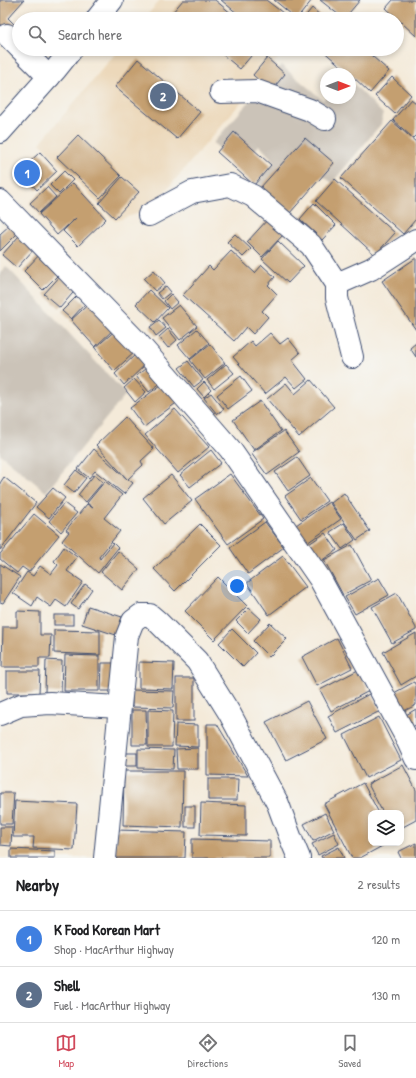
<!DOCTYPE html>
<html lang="en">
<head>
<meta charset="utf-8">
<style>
  :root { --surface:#fff; --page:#f6f6f6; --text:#202124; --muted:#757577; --line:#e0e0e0; --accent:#d1495b }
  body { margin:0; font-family:"Patrick Hand",sans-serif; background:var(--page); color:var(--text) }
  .controls { position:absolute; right:12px; bottom:12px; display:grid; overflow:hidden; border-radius:8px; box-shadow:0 2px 6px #0003 }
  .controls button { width:36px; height:36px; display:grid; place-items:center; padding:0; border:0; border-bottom:1px solid var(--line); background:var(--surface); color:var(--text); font:20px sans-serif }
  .compass { position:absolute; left:320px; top:68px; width:36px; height:36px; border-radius:50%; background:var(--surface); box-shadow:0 2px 6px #0003; rotate:90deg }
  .you { position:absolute; left:237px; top:586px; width:14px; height:14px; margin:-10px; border:3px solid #fff; border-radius:50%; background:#1a73e8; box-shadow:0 0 0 6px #1a73e833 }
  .badge { display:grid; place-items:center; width:26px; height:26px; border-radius:50%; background:var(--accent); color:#fff; font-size:13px; font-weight:700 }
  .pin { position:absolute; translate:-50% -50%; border:2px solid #fff; box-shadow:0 1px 4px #0006 }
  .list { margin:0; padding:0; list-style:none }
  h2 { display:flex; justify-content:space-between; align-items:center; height:52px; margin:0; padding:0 16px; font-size:17px }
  h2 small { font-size:13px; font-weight:400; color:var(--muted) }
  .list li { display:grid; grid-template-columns:26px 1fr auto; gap:12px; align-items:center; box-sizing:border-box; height:56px; padding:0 16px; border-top:1px solid var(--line) }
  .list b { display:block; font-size:15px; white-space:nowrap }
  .list p { margin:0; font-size:13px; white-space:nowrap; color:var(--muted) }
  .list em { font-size:13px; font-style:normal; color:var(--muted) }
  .icon { flex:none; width:22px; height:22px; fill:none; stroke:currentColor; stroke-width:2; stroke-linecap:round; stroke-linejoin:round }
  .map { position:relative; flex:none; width:416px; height:858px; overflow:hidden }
  .search { position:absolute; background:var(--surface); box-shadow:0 2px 6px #0003; left:12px; right:12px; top:12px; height:44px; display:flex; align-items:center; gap:10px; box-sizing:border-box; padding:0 14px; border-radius:22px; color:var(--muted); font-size:15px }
  .sheet { height:164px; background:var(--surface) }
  nav { display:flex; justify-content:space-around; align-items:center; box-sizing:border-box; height:56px; border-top:1px solid var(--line); background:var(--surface); font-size:11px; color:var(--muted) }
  nav a { display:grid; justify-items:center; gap:2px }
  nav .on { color:var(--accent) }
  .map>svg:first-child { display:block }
  .built { fill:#ecd8ba }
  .industrial { fill:#cbc3b8 }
  .building { fill:#c49f6f }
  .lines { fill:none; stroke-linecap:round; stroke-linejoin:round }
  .minor-casing { stroke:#3c4b70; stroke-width:24 }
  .highway-casing { stroke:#3c4b70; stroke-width:24 }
  .minor { stroke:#fff; stroke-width:22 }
  .highway { stroke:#fff; stroke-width:22 }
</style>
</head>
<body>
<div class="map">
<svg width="416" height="858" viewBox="0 0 416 858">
  <rect width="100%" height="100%" fill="#f6f6f2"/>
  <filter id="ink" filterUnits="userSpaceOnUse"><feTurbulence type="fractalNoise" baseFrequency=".025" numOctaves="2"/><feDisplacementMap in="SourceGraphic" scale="8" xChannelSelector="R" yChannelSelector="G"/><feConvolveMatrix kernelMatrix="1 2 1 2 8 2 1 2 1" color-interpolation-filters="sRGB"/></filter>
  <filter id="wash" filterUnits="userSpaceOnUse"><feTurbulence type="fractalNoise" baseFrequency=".012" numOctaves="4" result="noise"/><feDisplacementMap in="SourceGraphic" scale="16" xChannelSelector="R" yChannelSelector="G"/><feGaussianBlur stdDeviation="0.9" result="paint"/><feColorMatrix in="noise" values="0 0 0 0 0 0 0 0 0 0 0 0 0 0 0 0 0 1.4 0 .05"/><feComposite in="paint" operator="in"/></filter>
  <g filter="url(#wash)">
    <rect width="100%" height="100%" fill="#f4ead9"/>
    <!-- built -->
    <g class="built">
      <polygon points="160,0 198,0 223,19 144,19"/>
      <polygon points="119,49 286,49 164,193 146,211 115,221 40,143"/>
    </g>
    <!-- industrial -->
    <g class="industrial">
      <polygon points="281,65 323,100 326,97 326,98 350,98 350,80 383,114 381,124 332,183 322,175 291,211 257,182 275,162 259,145 241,168 213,143"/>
      <polygon points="6,266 126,394 46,492 0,454 0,273"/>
    </g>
    <g id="blocks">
      <!-- building -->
      <g class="building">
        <polygon points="0,0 24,0 8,18 15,25 0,42"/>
        <polygon points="183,0 215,0 238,19 180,19 172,13"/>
        <polygon points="221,0 266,0 283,13 278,19 244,19"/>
        <polygon points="274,0 312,0 297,19"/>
        <polygon points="320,0 360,0 344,19"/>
        <polygon points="393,0 414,0 416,2 416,36 386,8"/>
        <polygon points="312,8 324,19 303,19"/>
        <polygon points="216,49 257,49 240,69"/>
        <polygon points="321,49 364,49 389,71 370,93 350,74"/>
        <polygon points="267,58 285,74 271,91 253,75"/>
        <polygon points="138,59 200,112 177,139 115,87"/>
        <polygon points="392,77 411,95 395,114 375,96"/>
        <polygon points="411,99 416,103 416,135 413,138 393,120"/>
        <polygon points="392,121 416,142 416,219 403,234 341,178"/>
        <polygon points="234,132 271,165 254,185 217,152"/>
        <polygon points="78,135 121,176 100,198 57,157"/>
        <polygon points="305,138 334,163 289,214 260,188"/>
        <polygon points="40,152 57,171 37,190 20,171"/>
        <polygon points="64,171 73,180 59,194 50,185"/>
        <polygon points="122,177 139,192 115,218 99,203"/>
        <polygon points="335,179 395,233 375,255 316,201"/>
        <polygon points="73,183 106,219 78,246 63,231 76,218 57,235 39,214"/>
        <polygon points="47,187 56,197 39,213 30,203"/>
        <polygon points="314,203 336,225 322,240 300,219"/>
        <polygon points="269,218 285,233 262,257 247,242"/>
        <polygon points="11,224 19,232 0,251 0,234"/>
        <polygon points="235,234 251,249 243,257 227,242"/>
        <polygon points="19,236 34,249 17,268 2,255"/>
        <polygon points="278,241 304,266 288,283 262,259"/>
        <polygon points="43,251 62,271 43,290 24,271"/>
        <polygon points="231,251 255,273 262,265 275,277 268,285 277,294 262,311 268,317 253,334 246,327 234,341 183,295 209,266 213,270"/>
        <polygon points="416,258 416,330 382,281"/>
        <polygon points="154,270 165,283 155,291 144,279"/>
        <polygon points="63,273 78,287 60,308 44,294"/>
        <polygon points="166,286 171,292 162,299 157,293"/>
        <polygon points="149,290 168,308 155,322 136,304"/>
        <polygon points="171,294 178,302 170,309 164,301"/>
        <polygon points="77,296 85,304 71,319 62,311"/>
        <polygon points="92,301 116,327 95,347 71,320"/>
        <polygon points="179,305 197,326 180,340 162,318"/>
        <polygon points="159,320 166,328 156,336 150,327"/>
        <polygon points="117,329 136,351 114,371 95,348"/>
        <polygon points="168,329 177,340 168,348 159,337"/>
        <polygon points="197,329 209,343 190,359 178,345"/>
        <polygon points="270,333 280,344 288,338 300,353 292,360 307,379 296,388 286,377 265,394 233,357 251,341 255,346"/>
        <polygon points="416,343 416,357 410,348"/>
        <polygon points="210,344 225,363 205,379 190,360"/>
        <polygon points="137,353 147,363 124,385 115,374"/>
        <polygon points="188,361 203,380 194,387 179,368"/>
        <polygon points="226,364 234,373 214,389 207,380"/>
        <polygon points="150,365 163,381 149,392 136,376"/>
        <polygon points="241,376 252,391 228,409 217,395"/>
        <polygon points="134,379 146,392 135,402 124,388"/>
        <polygon points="311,380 334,407 299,437 267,399 286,383 295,394"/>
        <polygon points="165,382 179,401 144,427 130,408"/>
        <polygon points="204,382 211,390 204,397 197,389"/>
        <polygon points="211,393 224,409 217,414 204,398"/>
        <polygon points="260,401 281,431 254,450 233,420"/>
        <polygon points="175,409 209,447 178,473 145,435"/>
        <polygon points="125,417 154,449 141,461 143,465 128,479 133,483 124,494 95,471 89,478 78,469 94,449 127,479 96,445"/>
        <polygon points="284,431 299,452 267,475 251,453"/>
        <polygon points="211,450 221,463 190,487 180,475"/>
        <polygon points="297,457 310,476 288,491 275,472"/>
        <polygon points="76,470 86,478 74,493 64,485"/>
        <polygon points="230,474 263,519 228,544 195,499"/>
        <polygon points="94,475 103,482 86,502 78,495"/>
        <polygon points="171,475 192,501 164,524 143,498"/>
        <polygon points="4,477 36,503 0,550 0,483"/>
        <polygon points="311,478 327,501 301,519 285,496"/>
        <polygon points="105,481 122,495 104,518 120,531 99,557 100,559 113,543 118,548 98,573 62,541 69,532 66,530 87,504 93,508 87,503"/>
        <polygon points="53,488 65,498 49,518 36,507"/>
        <polygon points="344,493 370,531 357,540 331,503"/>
        <polygon points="329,502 341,519 307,543 296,525"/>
        <polygon points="64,503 77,513 61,532 49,521"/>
        <polygon points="34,514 59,535 29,572 22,567 17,573 0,559 0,554"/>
        <polygon points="265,522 284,547 248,574 230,548"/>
        <polygon points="344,523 355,540 342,549 330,532"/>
        <polygon points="200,524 221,545 175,591 154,569"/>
        <polygon points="325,533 337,550 321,561 309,544"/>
        <polygon points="352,545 371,580 343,595 324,560"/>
        <polygon points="64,547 77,557 67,571 83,582 66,607 56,600 51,607 37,597 32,606 13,593 27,572 33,576 40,566 51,574 58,565 54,561"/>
        <polygon points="118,551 139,569 122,590 101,572"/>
        <polygon points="283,556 306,587 269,615 247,583"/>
        <polygon points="0,564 20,577 3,603 0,602"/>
        <polygon points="218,577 247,606 214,640 185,611"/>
        <polygon points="379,578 389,595 355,614 345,597"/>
        <polygon points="85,584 92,589 78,609 71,604"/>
        <polygon points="397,593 416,628 416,630 392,643 372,607"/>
        <polygon points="88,606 122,617 116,635 82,624"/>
        <polygon points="249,608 261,619 248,633 236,621"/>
        <polygon points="17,611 40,612 40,635 51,635 50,658 39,658 39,667 2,667 3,627 17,627"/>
        <rect x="54" y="615" width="19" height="10"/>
        <polygon points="270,623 287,639 269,657 253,641"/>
        <polygon points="232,629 256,653 243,667 219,643"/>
        <polygon points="54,630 100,631 100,655 54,653"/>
        <polygon points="416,633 416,676 401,685 383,652"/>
        <polygon points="337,638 352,668 317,686 302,657"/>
        <polygon points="65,655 99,656 99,691 64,691"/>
        <polygon points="46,660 62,661 61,693 45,692"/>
        <polygon points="139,662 174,663 173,689 139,688"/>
        <polygon points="102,663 116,663 116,691 101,691"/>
        <polygon points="358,670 369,691 331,711 320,690"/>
        <polygon points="7,671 40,671 39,693 7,693"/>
        <rect x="176" y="678" width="18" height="43"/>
        <polygon points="414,682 416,686 416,705 404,711 394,693"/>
        <polygon points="132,690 174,691 173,708 132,707"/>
        <polygon points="371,693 380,711 337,733 328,716"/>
        <polygon points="307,701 327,739 286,760 266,722"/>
        <polygon points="416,709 416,725 412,727 406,715"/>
        <polygon points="132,710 146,710 147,745 132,745"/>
        <polygon points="148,710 173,711 172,747 148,747"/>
        <polygon points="379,717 401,760 366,778 344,735"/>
        <polygon points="176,724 198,725 198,747 175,746"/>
        <polygon points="207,724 217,724 248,776 207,775"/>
        <polygon points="198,748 198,769 177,769 176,749"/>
        <polygon points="138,749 174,750 173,769 138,768"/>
        <rect x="124" y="753" width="13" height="13"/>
        <polygon points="403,765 416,790 416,820 401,828 401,813 383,813 368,784"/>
        <polygon points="124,771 183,771 182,827 123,825"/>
        <polygon points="208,779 238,779 237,800 208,800"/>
        <polygon points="363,783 379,813 371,813 371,843 388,843 360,858 352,858 324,804"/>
        <polygon points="0,793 14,793 12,824 0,824"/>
        <polygon points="15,801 77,804 74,850 33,848 34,837 13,837"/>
        <polygon points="201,803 246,805 246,836 200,835"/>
        <rect x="185" y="806" width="10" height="21"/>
        <polygon points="325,813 334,830 313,841 304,824"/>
        <polygon points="0,827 12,827 11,846 0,845"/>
        <polygon points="116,830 186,832 185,858 115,858"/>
        <polygon points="334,833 339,844 318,855 312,844"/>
        <polygon points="192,839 270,841 270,858 192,858"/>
        <polygon points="416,843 416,858 401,858 398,852"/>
        <polygon points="339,847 344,858 322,858 321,856"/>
        <polygon points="11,849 55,851 55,858 11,858"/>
      </g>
    </g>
  </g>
  <g filter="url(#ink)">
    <use href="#blocks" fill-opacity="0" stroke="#3c4b70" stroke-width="1"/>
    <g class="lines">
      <defs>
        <g id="minor">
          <polyline points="7,35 19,47"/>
          <polyline points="21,49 49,77"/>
          <polyline points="221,92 257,91 310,110 325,119"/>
          <polyline points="0,201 138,343 230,449 320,579 405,735 416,759"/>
          <polyline points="149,215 192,192 230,185 253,196 311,245 337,284"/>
          <polyline points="352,357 337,298 337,284 371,269 416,240"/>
          <polyline points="0,714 21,705 50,703 119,707"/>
          <polyline points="105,858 127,636 133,621 141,615 150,615 157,621 197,661 230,714 278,804 291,839 299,858"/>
        </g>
        <g id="highway">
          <polyline points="97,19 112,0"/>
          <polyline points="0,132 56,69 72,49"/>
        </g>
      </defs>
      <!-- minor casing -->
      <use href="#minor" class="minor-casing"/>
      <!-- highway casing -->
      <use href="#highway" class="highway-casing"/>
      <!-- minor -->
      <use href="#minor" class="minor"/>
      <!-- highway -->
      <use href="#highway" class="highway"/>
    </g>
  </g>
</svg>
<div class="controls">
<button><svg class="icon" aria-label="layers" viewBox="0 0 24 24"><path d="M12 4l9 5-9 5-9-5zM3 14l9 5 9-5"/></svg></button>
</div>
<svg class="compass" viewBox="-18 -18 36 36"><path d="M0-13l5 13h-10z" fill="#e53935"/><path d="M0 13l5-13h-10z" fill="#757577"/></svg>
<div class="you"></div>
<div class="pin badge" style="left:27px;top:173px;background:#3f7fe0">1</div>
<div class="pin badge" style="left:163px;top:96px;background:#5c6f8a">2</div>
<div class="search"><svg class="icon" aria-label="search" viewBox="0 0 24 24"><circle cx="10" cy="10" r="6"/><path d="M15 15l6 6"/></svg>Search here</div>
</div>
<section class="sheet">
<h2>Nearby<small>2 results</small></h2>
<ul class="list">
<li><span class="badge" style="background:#3f7fe0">1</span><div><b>K Food Korean Mart</b><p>Shop · MacArthur Highway</p></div><em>120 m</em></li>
<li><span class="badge" style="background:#5c6f8a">2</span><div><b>Shell</b><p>Fuel · MacArthur Highway</p></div><em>130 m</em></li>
</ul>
</section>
<nav>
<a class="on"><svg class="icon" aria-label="map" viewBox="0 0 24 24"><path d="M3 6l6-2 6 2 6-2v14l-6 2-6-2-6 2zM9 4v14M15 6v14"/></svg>Map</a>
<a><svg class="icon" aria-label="directions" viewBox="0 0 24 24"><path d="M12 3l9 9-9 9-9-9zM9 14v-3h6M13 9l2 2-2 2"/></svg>Directions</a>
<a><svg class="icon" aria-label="saved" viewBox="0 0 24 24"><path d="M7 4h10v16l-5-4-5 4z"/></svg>Saved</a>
</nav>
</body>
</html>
